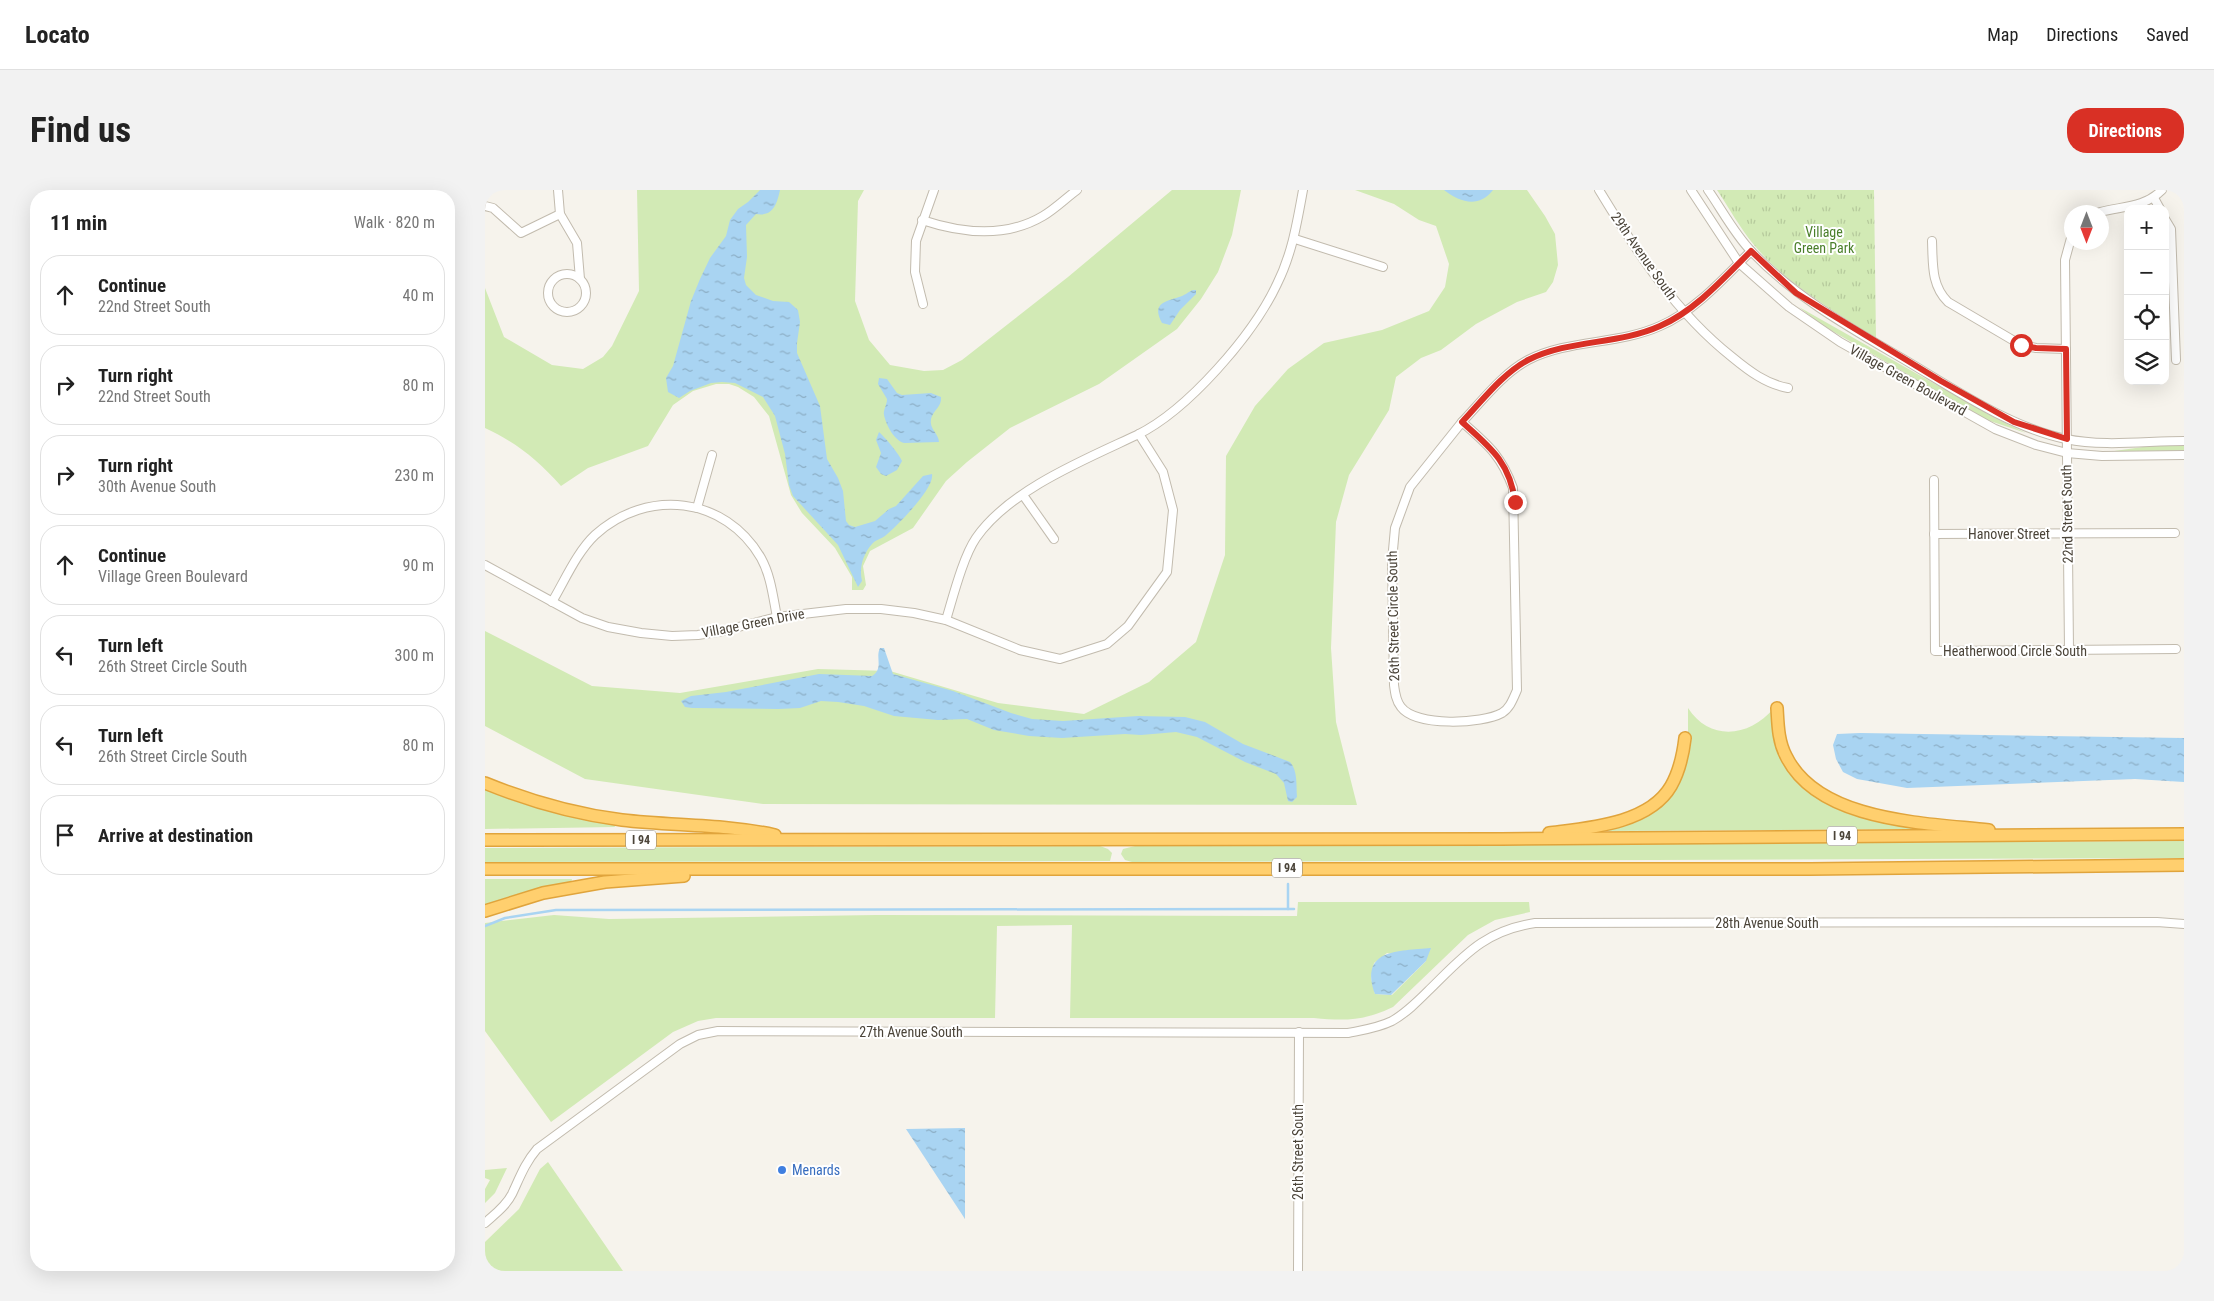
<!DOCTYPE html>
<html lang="en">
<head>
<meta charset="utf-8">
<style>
  :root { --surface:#fff; --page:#f2f2f2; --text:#222; --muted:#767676; --line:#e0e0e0; --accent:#d93025 }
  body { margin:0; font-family:"Roboto Condensed",sans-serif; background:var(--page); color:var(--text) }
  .controls { position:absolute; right:15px; top:15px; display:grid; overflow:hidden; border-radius:10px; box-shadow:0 5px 20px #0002 }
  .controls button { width:45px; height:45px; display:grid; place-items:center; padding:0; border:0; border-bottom:1px solid var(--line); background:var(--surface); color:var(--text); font:25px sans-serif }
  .compass { position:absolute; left:1579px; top:15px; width:45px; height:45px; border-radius:50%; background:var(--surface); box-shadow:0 5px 20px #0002; rotate:180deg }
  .stop { position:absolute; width:15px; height:15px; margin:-11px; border:4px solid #d93025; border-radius:50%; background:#fff }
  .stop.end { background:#d93025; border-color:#fff; box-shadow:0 1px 5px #0008 }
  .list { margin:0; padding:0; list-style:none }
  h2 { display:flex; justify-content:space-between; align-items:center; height:65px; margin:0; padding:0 20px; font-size:21px }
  h2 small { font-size:16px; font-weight:400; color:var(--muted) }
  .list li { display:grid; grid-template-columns:32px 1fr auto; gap:15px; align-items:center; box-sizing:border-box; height:80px; margin:0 10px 10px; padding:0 10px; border:1px solid var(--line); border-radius:20px }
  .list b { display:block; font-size:19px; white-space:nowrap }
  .list p { margin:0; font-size:16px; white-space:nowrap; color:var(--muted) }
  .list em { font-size:16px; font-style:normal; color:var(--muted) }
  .icon { flex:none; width:28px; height:28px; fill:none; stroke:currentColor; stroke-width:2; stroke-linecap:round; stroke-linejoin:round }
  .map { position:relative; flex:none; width:1699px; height:1081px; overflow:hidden; border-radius:20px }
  header { display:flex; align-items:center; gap:30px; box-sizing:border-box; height:70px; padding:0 25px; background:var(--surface); border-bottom:1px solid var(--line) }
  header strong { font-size:24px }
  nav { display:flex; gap:28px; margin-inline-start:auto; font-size:18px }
  .intro { display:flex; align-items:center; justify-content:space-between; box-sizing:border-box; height:120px; padding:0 30px }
  h1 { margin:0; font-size:35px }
  .button { padding:12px 22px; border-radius:20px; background:var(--accent); color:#fff; font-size:18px; font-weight:700 }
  main { display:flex; gap:30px; padding:0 30px }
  aside { flex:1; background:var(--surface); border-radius:20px; box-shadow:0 5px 20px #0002 }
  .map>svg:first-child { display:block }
  .grass { fill:#d2eab5; fill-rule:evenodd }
  .park { fill:url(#park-tufts) }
  .water { fill:url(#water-ripples) }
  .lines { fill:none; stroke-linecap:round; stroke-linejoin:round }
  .stream { stroke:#a9d4f2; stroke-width:2.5 }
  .minor-casing { stroke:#c2bbae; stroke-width:10 }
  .highway-casing { stroke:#e0a43c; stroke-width:14 }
  .minor { stroke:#fff; stroke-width:8 }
  .highway { stroke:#ffcf6e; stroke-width:11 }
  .route { stroke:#d93025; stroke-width:6 }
  .shop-dot { fill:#3f7fe0; stroke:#fff; stroke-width:2 }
  .labels { text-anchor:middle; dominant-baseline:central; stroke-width:4; stroke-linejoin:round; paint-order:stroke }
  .shield { fill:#fff; stroke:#817c74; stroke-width:1 }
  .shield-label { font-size:12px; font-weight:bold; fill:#4b4439 }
  .park-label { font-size:14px; fill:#4a7f2a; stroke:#fff }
  .street-label { font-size:14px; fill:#4b4439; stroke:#fff }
  .shop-label { font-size:14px; fill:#366cbe; stroke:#fff; text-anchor:start }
</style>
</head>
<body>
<header>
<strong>Locato</strong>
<nav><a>Map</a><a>Directions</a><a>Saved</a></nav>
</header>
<div class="intro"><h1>Find us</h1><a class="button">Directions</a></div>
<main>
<aside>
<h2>11 min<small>Walk · 820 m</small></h2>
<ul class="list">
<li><svg class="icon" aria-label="ahead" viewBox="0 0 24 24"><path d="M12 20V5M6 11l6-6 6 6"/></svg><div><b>Continue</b><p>22nd Street South</p></div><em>40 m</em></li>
<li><svg class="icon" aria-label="right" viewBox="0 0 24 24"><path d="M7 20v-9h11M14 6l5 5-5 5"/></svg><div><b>Turn right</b><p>22nd Street South</p></div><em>80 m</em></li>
<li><svg class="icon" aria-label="right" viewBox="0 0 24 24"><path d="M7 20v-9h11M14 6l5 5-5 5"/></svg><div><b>Turn right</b><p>30th Avenue South</p></div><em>230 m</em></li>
<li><svg class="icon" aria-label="ahead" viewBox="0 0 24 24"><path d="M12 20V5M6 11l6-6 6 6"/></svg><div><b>Continue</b><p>Village Green Boulevard</p></div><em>90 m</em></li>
<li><svg class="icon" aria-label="left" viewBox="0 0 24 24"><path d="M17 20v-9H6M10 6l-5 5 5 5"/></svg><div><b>Turn left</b><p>26th Street Circle South</p></div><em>300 m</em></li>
<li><svg class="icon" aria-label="left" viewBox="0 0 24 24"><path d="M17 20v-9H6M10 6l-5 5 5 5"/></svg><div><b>Turn left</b><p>26th Street Circle South</p></div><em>80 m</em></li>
<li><svg class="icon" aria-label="arrive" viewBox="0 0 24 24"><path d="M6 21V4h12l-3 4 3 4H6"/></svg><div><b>Arrive at destination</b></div></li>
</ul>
</aside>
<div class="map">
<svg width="1699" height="1081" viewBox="0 0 1699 1081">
  <defs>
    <pattern id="park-tufts" width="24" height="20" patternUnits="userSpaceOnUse" patternTransform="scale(1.25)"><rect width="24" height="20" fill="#d2eab5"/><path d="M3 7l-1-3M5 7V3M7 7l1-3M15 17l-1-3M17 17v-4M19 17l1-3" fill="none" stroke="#b6ca9c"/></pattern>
    <pattern id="water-ripples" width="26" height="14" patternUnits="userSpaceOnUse" patternTransform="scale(1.25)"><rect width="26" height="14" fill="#a9d4f2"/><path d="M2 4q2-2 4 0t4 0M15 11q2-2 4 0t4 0" fill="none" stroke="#8caec5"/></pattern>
  </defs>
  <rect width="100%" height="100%" fill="#f6f3ec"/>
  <!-- grass -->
  <g class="grass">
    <path d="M152 0H379L373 11 370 111 384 150 405 175 439 181 458 180 477 170 583 87 687 0H756L747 45 733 82 716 109 692 139 614 194 525 238 482 272 461 291 428 338 385 361 378 376 381 395 378 400H367V387L350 358 317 323 306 305 284 226 269 207 253 197 244 194H231L208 201 188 215 163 256 103 278 76 296C52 269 32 253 0 238V98L19 147 67 175 98 179 118 167 127 156 154 101Z"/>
    <polygon points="870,0 1042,0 1060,26 1070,44 1073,75 1068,92 1061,102 1032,112 991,134 956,160 936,168 911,187 904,220 864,285 851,332 846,458 851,532 872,615 278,614 100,589 0,536 0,441 107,496 195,503 333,479 405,481 513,513 599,524 664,492 711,452 740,365 741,266 770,216 803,179 839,153 897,140 944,121 960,97 964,74 951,36 934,30 909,14"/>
    <polygon points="1314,117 1510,228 1541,243 1502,230 1335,134"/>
    <polygon points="1665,256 1699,256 1699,261 1622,262"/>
    <path d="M1203 518C1225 552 1265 547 1289 518 1290 532 1290 547 1293 560 1303 601 1358 626 1395 632 1408 634 1430 632 1440 639L1118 641 1160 628 1175 616 1203 558Z"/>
    <path d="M0 599C41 618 85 626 129 634L130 637 0 639Z"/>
    <polygon points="1699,651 1699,668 647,672 640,670 636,664 638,659 650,656"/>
    <polygon points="615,656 623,659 627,663 625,671 0,672 0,658"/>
    <polygon points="0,689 87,689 86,693 0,717"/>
    <path d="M813 712H1044L1045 722 1010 730 983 745 908 817C879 831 860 831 829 828H585L587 735 512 736 510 828H231L213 831 188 842 66 932 0 841V733L69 725 124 729 391 725 812 726ZM902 763 941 771 907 805 890 804 886 788 889 773Z"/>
    <polygon points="63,972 138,1081 0,1081 0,1052 34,1019 55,979"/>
    <polygon points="22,978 10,1003 0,1013 0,999 5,990 0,988 0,980"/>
  </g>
  <!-- park -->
  <path class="park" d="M1232 0H1389L1391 149C1350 121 1301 94 1269 55 1255 38 1244 18 1232 0Z"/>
  <!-- water -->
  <g class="water">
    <path d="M275 0H295C292 14 288 27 271 24L261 35 262 67 259 88 261 95 271 105 288 111 304 112 313 120 315 132 312 153V163L335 216 342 269 353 288 358 301 361 331 364 335 370 337 390 331 404 319 411 316 438 286 447 284C450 298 411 337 400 346 396 349 390 350 387 354 378 364 374 378 377 391L373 397 353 355 308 306 304 295 300 264 290 226 278 207 250 193 237 192 226 193 205 201 194 208 183 202 181 188 188 176 206 111 215 89 225 68 241 46 245 30 253 19 263 12Z"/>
    <path d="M959 0H1008C993 19 975 12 959 0Z"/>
    <path d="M708 100H711V104L695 120 685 135 677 133C667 114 678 112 694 107 699 106 703 102 708 100Z"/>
    <path d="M394 188 402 189 412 203 417 205 446 203 456 207C457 217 448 220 446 229 444 239 454 244 454 252L420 253C410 252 401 235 399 225 398 220 402 215 402 209L393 194Z"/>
    <path d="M394 242C399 246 415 265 417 271L412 280 401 286 396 284 391 277 396 263 391 250Z"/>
    <path d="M395 458H399L408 484 468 501 526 523 547 529 578 531 653 526 700 527 720 532 758 554 805 572C813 581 811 595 812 607L807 612 803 611 799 593 791 584 760 572 712 547 691 542 656 545 640 544 577 548 544 546 509 540 482 529 453 530 409 526 379 516 353 512 336 511 315 518 293 519 207 518 200 517 196 511 206 506 241 502 334 484 387 486C399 478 390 468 395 458Z"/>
    <polygon points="1375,543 1699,548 1699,592 1650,589 1422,598 1372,589 1358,582 1351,569 1348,555 1352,544"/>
    <path d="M946 758 941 771 906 805 890 804C874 759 913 761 946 758Z"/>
    <polygon points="480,938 480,1029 421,939"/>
  </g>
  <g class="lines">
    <!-- stream -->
    <g class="stream">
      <polyline points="803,694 803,719"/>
      <polyline points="0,736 20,728 71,720 809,719"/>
    </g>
    <defs>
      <g id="minor">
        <polyline points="73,0 75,24 92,53 95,89"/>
        <path d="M1114 0C1151 61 1190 122 1247 167 1264 181 1281 194 1303 198"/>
        <polyline points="1206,0 1254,73 1304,117 1355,152 1510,239 1551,255 1582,263 1617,266 1699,265"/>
        <path d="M1223 0C1237 20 1250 45 1267 62 1312 109 1369 140 1425 173 1472 201 1527 238 1581 249 1619 257 1661 251 1699 251"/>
        <polyline points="1669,8 1675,19"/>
        <polyline points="0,16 8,18 36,43 75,24"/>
        <path d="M1615 22C1638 16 1659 18 1677 0"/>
        <polyline points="1680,29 1686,39 1691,170"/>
        <path d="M437 30C476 43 521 48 558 26 570 19 581 8 592 0"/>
        <polyline points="810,49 898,77"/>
        <path d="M1447 51C1448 74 1446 95 1463 112L1536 155 1551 158 1581 159"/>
        <circle cx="82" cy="103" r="19"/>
        <polyline points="438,114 430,82 431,51 449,0"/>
        <path d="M977 232C1003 255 1016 265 1028 298L1032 500C1028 509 1025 518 1017 523 997 534 931 537 916 517 911 511 910 503 909 495L907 371 910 338 925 297Z"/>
        <path d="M977 232C997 211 1017 184 1043 170 1084 149 1133 155 1175 136 1210 121 1239 88 1266 61"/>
        <polyline points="1449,290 1450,461 1691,459"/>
        <polyline points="538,305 569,349"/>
        <polyline points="212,318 227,265"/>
        <polyline points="1449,344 1690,343"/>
        <polyline points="0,375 97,428 123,437 156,443 187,446 213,445 238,441 292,427 361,419 396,419 429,423 461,430 535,460 575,469 622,454 643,436 682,382 688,320 678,282 654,244"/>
        <path d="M67 412C80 390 92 362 110 345 162 298 240 306 276 368 286 386 288 407 292 427"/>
        <path d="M461 430C468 407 478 367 491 348 524 300 601 269 652 245 703 220 768 145 792 94 807 64 812 33 818 0"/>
        <polyline points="1584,460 1580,70 1586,48"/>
        <path d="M0 1033C10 1024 21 1016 27 1004 35 987 40 973 52 959L195 854 213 845 233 841 863 843C878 840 893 838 907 831 921 823 932 812 943 801 978 767 998 741 1050 733L1672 732 1699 734"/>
        <polyline points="813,1081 814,842"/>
      </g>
      <g id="highway">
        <path d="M1292 518C1293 534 1293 551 1301 566 1333 632 1441 633 1504 640"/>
        <path d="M0 593C44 611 90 624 137 630 188 636 240 634 290 645"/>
        <path d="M1064 643C1103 638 1164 634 1186 596 1194 582 1198 565 1200 548"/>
        <polyline points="0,650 1016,649 1699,644"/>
        <polyline points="0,679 1325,679 1699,675"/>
        <polyline points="0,721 58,703 120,692 199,686"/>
      </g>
    </defs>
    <!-- minor casing -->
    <use href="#minor" class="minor-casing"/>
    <!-- highway casing -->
    <use href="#highway" class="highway-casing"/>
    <!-- minor -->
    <use href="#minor" class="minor"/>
    <!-- highway -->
    <use href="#highway" class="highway"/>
  </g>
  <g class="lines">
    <!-- route -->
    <path class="route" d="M1030 312C1025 272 1005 257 977 232 997 211 1017 184 1043 170 1085 149 1133 155 1175 136 1210 121 1239 88 1266 61L1311 103 1456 191 1529 232 1582 249 1581 159 1551 158 1536 155"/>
  </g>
  <!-- markers -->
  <circle class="shop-dot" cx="297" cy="980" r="5"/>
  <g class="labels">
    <!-- shield labels -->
    <g class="shield">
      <rect x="1342" y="636.5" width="30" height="19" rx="4"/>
      <rect x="141" y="640.5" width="30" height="19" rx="4"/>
      <rect x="787" y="668.5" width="30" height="19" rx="4"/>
    </g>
    <g class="shield-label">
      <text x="1357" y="646">I 94</text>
      <text x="156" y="650">I 94</text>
      <text x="802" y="678">I 94</text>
    </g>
    <!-- park labels -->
    <g class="park-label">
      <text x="1339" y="42">Village<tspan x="1339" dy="16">Green Park</tspan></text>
    </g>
    <!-- street labels -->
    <g class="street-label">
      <text transform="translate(1159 66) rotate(55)">29th Avenue South</text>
      <text transform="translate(1423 190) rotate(29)">Village Green Boulevard</text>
      <text transform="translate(1582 324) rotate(-91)">22nd Street South</text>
      <text x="1524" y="344">Hanover Street</text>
      <text transform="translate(908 426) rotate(-91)">26th Street Circle South</text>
      <text transform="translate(268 433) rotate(-11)">Village Green Drive</text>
      <text x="1530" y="461">Heatherwood Circle South</text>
      <text x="1282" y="733">28th Avenue South</text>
      <text x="426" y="842">27th Avenue South</text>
      <text transform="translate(813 962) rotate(-90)">26th Street South</text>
    </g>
    <!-- shop labels -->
    <g class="shop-label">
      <text x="307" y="980">Menards</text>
    </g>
  </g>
</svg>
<div class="controls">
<button>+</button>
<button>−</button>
<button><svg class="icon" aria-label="locate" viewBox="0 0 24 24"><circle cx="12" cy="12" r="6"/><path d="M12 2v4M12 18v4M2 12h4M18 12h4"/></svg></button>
<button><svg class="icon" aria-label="layers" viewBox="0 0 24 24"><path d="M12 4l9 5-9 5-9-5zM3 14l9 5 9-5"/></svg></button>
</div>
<svg class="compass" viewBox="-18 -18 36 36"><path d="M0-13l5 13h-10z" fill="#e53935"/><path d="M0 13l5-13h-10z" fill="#767676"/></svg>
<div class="stop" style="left:1536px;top:155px"></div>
<div class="stop end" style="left:1030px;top:312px"></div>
</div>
</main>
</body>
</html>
